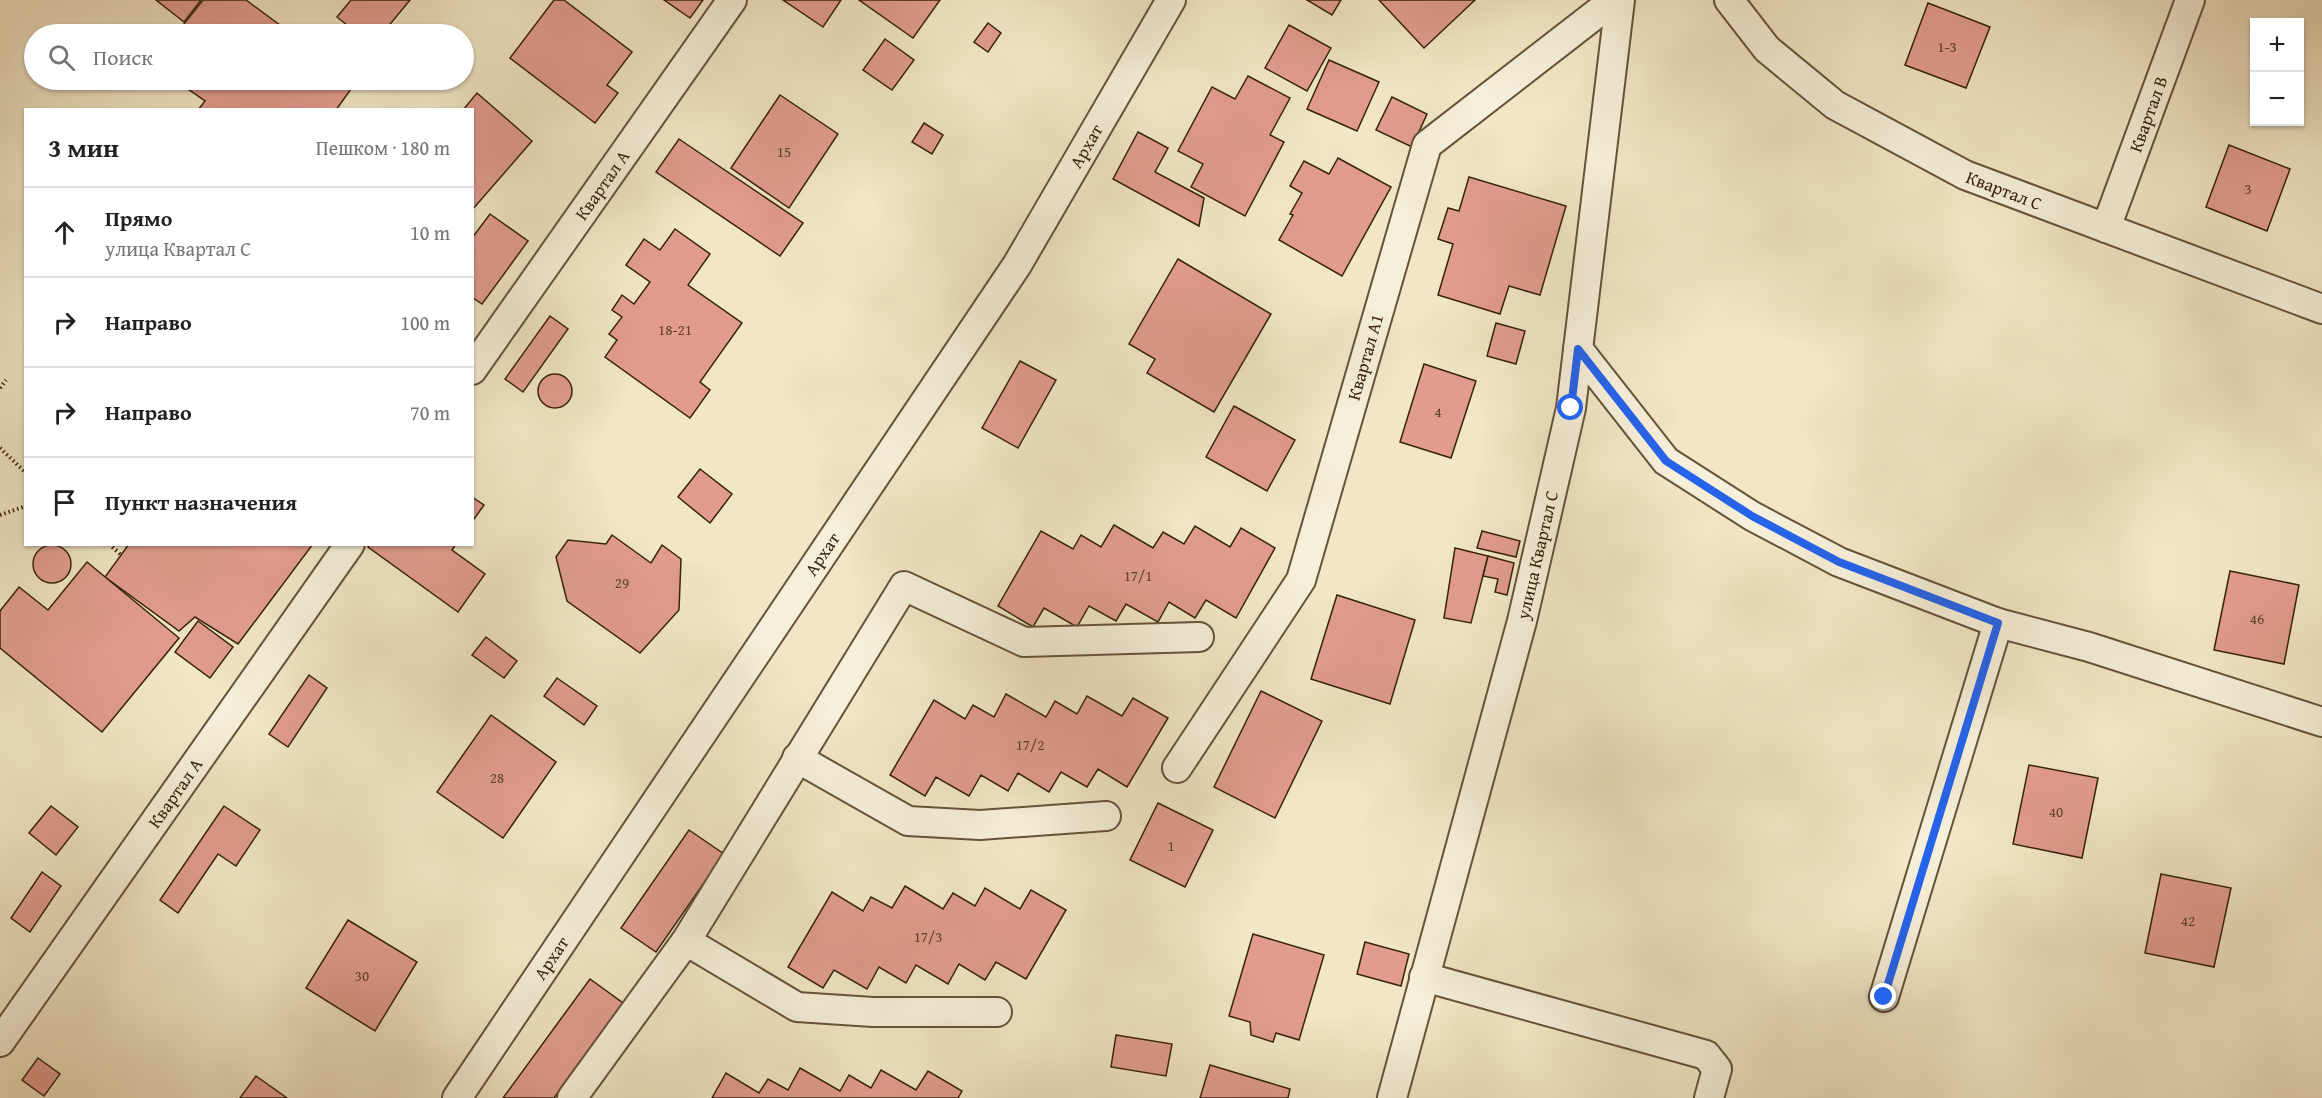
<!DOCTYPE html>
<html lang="ru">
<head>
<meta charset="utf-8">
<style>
  :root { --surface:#fff; --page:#f6f6f6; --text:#202124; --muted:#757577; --line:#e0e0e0 }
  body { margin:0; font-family:"Gentium Book Plus",serif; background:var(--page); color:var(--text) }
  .controls { position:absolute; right:18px; top:18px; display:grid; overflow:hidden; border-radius:0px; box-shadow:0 2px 4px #0004 }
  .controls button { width:54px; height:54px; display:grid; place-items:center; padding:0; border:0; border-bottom:2px solid var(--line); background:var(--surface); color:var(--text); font:30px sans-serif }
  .stop { position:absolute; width:18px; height:18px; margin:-14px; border:4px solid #2563eb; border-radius:50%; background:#fff }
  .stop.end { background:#2563eb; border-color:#fff; box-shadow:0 2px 6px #0008 }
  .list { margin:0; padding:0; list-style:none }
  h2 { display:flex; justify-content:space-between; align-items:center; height:78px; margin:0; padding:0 24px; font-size:26px }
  h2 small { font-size:20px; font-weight:400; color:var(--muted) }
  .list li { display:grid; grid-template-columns:39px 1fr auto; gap:18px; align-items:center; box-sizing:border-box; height:90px; padding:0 24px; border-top:2px solid var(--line) }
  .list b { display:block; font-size:22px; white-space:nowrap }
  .list p { margin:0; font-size:20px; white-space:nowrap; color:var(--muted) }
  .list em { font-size:20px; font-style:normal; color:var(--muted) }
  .icon { flex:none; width:33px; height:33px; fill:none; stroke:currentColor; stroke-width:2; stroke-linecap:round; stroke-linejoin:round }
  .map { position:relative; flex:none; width:2322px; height:1098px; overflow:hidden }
  .search { position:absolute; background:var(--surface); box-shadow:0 2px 4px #0004; left:24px; top:24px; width:450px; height:66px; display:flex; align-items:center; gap:15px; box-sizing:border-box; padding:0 21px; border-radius:33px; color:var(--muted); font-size:22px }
  .panel { position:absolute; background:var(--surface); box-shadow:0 2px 4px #0004; left:24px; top:108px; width:450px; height:438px; border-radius:0px }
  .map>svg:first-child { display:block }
  .building { fill:#e19c8f; stroke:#37220c; stroke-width:1.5 }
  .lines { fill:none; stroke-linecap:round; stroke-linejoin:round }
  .minor-casing { stroke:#66533a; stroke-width:32 }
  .path { stroke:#37220c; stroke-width:4; stroke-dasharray:1.5 3; stroke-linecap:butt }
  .minor { stroke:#f6efd9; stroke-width:28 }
  .route { stroke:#2563eb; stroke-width:8 }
  .labels { text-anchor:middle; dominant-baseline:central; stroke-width:6; stroke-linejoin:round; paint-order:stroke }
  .number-label { font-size:15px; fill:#62402d }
  .street-label { font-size:18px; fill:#37220c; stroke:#f6efd9 }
</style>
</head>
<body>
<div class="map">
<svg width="2322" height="1098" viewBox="0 0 2322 1098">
  <rect width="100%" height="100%" fill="#f1e6c5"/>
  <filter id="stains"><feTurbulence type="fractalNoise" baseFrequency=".00333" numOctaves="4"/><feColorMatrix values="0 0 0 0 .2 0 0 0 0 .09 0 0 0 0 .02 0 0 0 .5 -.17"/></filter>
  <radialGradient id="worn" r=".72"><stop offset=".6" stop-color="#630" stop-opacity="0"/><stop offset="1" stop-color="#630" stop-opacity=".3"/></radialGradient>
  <!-- building -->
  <g class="building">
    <polygon points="156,0 201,0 184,22"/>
    <polygon points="203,0 246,0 292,34 176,34"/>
    <polygon points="351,0 410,0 382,34 358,34 337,17"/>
    <polygon points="554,0 564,0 632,52 607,85 618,93 595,123 510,58"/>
    <polygon points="664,0 703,0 690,18"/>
    <polygon points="783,0 841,0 823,27"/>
    <polygon points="859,0 940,0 913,38"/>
    <polygon points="1307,0 1341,0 1332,15"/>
    <polygon points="1379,0 1475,0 1424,48"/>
    <polygon points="1928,3 1990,27 1966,88 1905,65"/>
    <polygon points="988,23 1001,33 988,52 974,42"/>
    <polygon points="1289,25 1331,48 1307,91 1265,68"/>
    <polygon points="885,39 914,60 892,90 863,70"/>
    <polygon points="1329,60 1379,82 1357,131 1307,109"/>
    <polygon points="1248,76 1290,98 1270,135 1284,142 1245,216 1191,187 1203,164 1178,151 1212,87 1235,99"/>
    <polygon points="175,80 353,80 356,82 336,110 198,110 205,101"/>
    <polygon points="477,93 532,141 472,210 472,110 463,110"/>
    <polygon points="780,95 838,134 789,208 731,168"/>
    <polygon points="1392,97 1427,114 1412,147 1376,130"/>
    <polygon points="924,123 943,135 932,154 912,142"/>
    <polygon points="1138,132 1168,148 1155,172 1204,198 1199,226 1113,179"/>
    <polygon points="679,139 803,223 780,256 656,172"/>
    <polygon points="2229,145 2290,169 2267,231 2206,207"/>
    <polygon points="1338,158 1391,187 1342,276 1279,240 1293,215 1290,214 1302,193 1290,186 1304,161 1329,174"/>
    <polygon points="1469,177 1566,206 1540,295 1509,286 1500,314 1438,295 1453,244 1438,239 1448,208 1459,211"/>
    <polygon points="490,214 528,241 482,304 472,297 472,238"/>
    <polygon points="675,229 710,254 688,285 742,323 700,382 710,390 690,418 605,357 617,340 609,334 622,317 612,310 622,295 634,304 650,282 626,265 644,239 660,250"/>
    <polygon points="1178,259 1271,314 1214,412 1147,373 1155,359 1129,344"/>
    <polygon points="550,316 568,329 523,392 505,379"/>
    <polygon points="1496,323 1525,331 1516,364 1487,356"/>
    <polygon points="1020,361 1056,380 1018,448 982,428"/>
    <polygon points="1424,364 1476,381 1451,458 1400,442"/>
    <circle cx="555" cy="391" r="17"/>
    <polygon points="1234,406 1295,440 1267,491 1206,457"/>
    <polygon points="700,469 732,494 710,523 678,497"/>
    <polygon points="472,497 484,505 472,522"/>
    <polygon points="1114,525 1153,548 1163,532 1184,544 1195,526 1230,547 1241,528 1275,548 1236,618 1206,600 1195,618 1169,602 1158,622 1126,604 1116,621 1089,606 1077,627 1044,608 1033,627 998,606 1041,531 1073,549 1081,535 1101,547"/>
    <polygon points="1482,531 1520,541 1516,557 1477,548"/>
    <polygon points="612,535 651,563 662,545 681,559 679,610 640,653 567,601 556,557 568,540 606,544"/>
    <polygon points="129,544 313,544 238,644 195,617 179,631 105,577"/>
    <polygon points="370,544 456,544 452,550 485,574 458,612 368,547"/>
    <circle cx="52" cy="564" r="19"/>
    <polygon points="1455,548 1488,556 1471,623 1444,618"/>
    <polygon points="1488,556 1514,563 1507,595 1495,592 1498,579 1483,576"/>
    <polygon points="87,562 179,638 102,732 0,648 0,611 19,587 48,610"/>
    <polygon points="2230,571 2299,585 2284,664 2214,650"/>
    <polygon points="1337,595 1415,620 1390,704 1311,679"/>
    <polygon points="198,621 233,647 210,678 175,652"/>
    <polygon points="486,637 517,661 504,678 472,655"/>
    <polygon points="309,675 327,688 288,747 269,734"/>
    <polygon points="557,678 597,706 584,725 544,696"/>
    <polygon points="1261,691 1322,721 1275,818 1214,787"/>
    <polygon points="1006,694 1046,717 1055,701 1077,714 1087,696 1122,716 1133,698 1168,718 1127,787 1098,769 1087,787 1061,772 1049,792 1018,773 1008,791 981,775 969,796 936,777 925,796 890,775 934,700 965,719 973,705 994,717"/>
    <polygon points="491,715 556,762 503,838 437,792"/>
    <polygon points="2029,765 2098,778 2082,858 2013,844"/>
    <polygon points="1158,803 1213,830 1185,887 1130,860"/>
    <polygon points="51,806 78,827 56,855 29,833"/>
    <polygon points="224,806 260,830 236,866 218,854 178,913 160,900"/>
    <polygon points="689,830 724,854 656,952 621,928"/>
    <polygon points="42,872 61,886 30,932 11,918"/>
    <polygon points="2161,874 2231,888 2214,967 2145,953"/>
    <polygon points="905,886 943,909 953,893 975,906 985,888 1020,909 1031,890 1066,910 1026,979 996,962 985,980 959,964 948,984 916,965 906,983 879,967 867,989 834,970 823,988 788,967 832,892 863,911 871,897 892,908"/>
    <polygon points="348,920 417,962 375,1031 306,988"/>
    <polygon points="1253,934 1324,955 1299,1040 1276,1033 1273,1042 1251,1035 1250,1022 1229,1016"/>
    <polygon points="1365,942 1409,954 1401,986 1357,974"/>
    <polygon points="590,979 623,1003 554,1098 503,1098"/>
    <polygon points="1116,1035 1172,1044 1166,1076 1111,1067"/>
    <polygon points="38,1058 60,1074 44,1096 22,1080"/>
    <polygon points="1210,1065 1290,1089 1288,1098 1200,1098"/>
    <polygon points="800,1068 840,1091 849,1075 871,1088 881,1070 916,1090 928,1071 962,1091 958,1098 712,1098 726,1073 759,1093 768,1079 788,1090"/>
    <polygon points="256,1076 287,1098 240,1098"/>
  </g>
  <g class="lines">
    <defs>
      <g id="minor">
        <polyline points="1729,0 1767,49 1835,105 1965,175 2322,309"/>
        <polyline points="2106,228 2190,0"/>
        <polyline points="1578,349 1666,461 1752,516 1839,562 1998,623 2089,647 2322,722"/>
        <polyline points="472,370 732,0"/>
        <polyline points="797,758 908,821 980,825 1106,816"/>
        <polyline points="1177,768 1301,580 1427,145 1614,0"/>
        <polyline points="686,941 797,1007 873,1012 997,1012"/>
        <polyline points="1424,977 1706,1055 1717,1069 1709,1098"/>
        <polyline points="1884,997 1998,623"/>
        <polyline points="0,1042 350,544"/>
        <polyline points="457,1098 1017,265 1171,0"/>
        <polyline points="572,1098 686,941 904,586 1024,642 1199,637"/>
        <polyline points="1392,1098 1522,621 1571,408 1620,0"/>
      </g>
    </defs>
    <!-- minor casing -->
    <use href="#minor" class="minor-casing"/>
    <!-- path -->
    <g class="path">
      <polyline points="0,388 6,380"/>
      <polyline points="0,448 26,473"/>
      <polyline points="0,515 26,506"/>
      <polyline points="109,544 121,555"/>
    </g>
    <!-- minor -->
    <use href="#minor" class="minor"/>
  </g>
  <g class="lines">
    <!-- route -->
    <polyline class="route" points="1571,408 1578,349 1666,461 1752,516 1839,562 1998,623 1884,997"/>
  </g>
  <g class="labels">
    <!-- number labels -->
    <g class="number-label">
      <text x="1947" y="46">1-3</text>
      <text x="784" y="151">15</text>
      <text x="2248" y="188">3</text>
      <text x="675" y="329">18-21</text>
      <text x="1438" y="411">4</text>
      <text x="1138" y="575">17/1</text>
      <text x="622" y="582">29</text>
      <text x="2257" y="618">46</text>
      <text x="1030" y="744">17/2</text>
      <text x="497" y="777">28</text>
      <text x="2056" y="811">40</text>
      <text x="1171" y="845">1</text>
      <text x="2188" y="920">42</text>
      <text x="928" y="936">17/3</text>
      <text x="362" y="975">30</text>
    </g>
    <!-- street labels -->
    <g class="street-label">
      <text transform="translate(2148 114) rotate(-70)">Квартал В</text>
      <text transform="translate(1086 146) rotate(-60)">Архат</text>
      <text transform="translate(602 185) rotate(-55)">Квартал А</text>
      <text transform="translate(2004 190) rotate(21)">Квартал С</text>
      <text transform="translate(1365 357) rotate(-74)">Квартал А1</text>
      <text transform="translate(822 554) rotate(-56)">Архат</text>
      <text transform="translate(1537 555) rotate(-77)">улица Квартал С</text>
      <text transform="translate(175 793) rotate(-55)">Квартал А</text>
      <text transform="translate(551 958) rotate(-56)">Архат</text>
    </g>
  </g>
  <rect width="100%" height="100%" filter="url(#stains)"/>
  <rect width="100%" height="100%" fill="url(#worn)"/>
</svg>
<div class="controls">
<button>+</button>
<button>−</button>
</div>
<div class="stop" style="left:1571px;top:408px"></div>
<div class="stop end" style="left:1884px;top:997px"></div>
<div class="search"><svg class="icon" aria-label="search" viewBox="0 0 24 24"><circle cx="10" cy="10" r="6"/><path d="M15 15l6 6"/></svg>Поиск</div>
<section class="panel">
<h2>3 мин<small>Пешком · 180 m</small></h2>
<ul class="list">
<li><svg class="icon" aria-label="ahead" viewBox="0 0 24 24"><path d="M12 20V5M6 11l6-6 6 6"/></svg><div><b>Прямо</b><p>улица Квартал С</p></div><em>10 m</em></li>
<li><svg class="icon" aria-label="right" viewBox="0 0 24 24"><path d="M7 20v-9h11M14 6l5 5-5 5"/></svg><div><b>Направо</b></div><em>100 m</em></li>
<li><svg class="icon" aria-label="right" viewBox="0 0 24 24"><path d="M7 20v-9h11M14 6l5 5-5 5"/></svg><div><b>Направо</b></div><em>70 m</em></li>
<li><svg class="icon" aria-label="arrive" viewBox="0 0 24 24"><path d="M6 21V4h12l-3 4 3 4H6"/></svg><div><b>Пункт назначения</b></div></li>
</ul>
</section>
</div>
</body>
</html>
